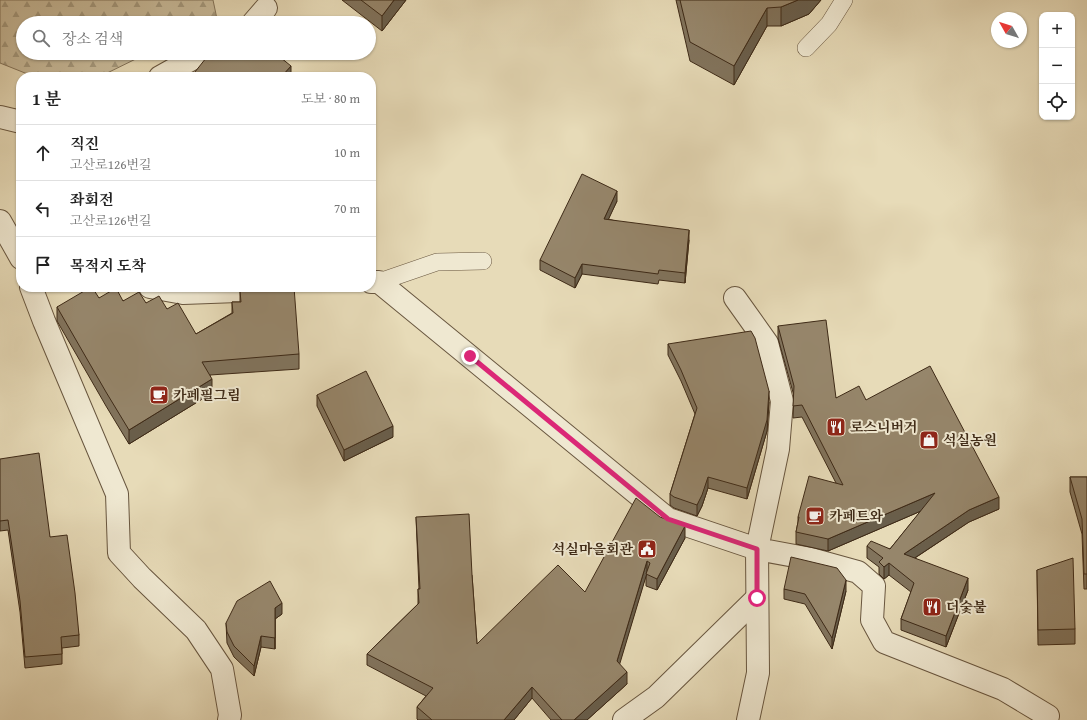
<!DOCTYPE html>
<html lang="ko">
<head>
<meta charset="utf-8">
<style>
  :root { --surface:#fff; --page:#f2f2f2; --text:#222; --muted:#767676; --line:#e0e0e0 }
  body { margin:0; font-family:"Gentium Book Plus","Noto Serif KR",serif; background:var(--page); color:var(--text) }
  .controls { position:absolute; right:12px; top:12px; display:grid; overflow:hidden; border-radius:8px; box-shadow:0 1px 3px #0004 }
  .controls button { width:36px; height:36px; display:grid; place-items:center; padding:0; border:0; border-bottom:1px solid var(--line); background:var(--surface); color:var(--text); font:20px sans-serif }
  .compass { position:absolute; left:991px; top:12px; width:36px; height:36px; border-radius:50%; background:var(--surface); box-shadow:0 1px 3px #0004; rotate:309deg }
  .stop { position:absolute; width:12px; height:12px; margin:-9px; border:3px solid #db2777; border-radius:50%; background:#fff }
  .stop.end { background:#db2777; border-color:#fff; box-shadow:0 1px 4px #0008 }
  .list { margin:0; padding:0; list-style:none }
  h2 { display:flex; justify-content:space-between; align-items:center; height:52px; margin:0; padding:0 16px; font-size:17px }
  h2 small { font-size:13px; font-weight:400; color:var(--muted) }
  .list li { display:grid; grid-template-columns:26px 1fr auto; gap:12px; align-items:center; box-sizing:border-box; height:56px; padding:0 16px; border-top:1px solid var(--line) }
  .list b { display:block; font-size:15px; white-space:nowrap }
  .list p { margin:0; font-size:13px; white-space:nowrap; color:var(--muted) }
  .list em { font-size:13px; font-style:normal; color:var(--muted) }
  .icon { flex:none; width:22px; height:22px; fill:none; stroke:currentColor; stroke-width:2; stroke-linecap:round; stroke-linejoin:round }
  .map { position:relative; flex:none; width:1087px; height:720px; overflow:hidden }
  .search { position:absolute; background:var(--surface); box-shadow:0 1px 3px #0004; left:16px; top:16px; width:360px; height:44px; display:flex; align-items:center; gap:10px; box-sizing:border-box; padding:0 14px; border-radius:22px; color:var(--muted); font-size:15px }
  .panel { position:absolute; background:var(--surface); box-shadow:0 1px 3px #0004; left:16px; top:72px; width:360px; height:220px; border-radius:16px }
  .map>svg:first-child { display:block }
  .forest { fill:url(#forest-firs); stroke:#84745a }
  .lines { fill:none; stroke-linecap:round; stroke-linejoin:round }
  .service-casing { stroke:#68563f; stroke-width:18 }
  .minor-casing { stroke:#68563f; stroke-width:24 }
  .service { stroke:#efe8d1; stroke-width:17 }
  .minor { stroke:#efe8d1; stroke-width:22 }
  .wall { fill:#81735c; stroke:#3e2a17 }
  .shaded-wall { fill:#695e4b; stroke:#3e2a17 }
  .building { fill:#96866b; stroke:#3e2a17 }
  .route { stroke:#db2777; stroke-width:5 }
  .labels { text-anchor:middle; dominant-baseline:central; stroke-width:4; stroke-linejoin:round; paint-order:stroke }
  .poi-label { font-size:14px; font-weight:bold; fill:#3e2a17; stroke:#efe8d1; text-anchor:start }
</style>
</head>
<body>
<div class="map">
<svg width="1087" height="720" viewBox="0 0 1087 720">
  <defs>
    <pattern id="forest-firs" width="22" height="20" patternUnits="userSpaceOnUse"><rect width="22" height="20" fill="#cabd9d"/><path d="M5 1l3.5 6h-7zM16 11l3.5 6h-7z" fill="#a59a7f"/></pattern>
  </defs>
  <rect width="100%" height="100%" fill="#e7dbb8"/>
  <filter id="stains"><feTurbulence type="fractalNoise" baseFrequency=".005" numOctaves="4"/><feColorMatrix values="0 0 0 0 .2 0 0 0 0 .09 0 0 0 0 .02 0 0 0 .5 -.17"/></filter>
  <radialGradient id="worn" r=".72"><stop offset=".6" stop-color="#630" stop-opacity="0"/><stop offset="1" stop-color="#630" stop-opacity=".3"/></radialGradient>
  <!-- forest -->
  <polygon class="forest" points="0,0 213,0 217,19 210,23 23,23 23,53 148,53 99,77 35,77 0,63"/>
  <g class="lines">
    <defs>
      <g id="service">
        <polyline points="806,48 829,24 844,0"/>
        <polyline points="379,282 437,262 483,261"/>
      </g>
      <g id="minor">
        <polyline points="253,23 266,8"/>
        <polyline points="160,77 203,53"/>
        <polyline points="0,117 21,122"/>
        <polyline points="0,221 21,258"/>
        <polyline points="371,282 379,282 668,519 757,549 758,673 748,720"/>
        <polyline points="31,287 44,321 117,494 119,553 142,578 196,630 222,669 230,715 229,720"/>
        <polyline points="150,287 183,293 238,291 273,287"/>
        <polyline points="735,298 767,343 782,401 778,449 757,549 811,559 858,572 874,586 872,620 884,642 1003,689 1048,716"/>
        <polyline points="624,720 656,697 757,598"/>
      </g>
    </defs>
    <!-- service casing -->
    <use href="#service" class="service-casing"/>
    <!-- minor casing -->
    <use href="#minor" class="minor-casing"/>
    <!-- service -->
    <use href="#service" class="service"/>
    <!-- minor -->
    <use href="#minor" class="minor"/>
  </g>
  <!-- wall -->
  <g class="wall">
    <polygon points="342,0 406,0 382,31"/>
    <polygon points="676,0 821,0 809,14 781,26 767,26 734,85 690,61"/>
    <polygon points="617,201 608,219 689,240 685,283 659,280 658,284 582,274 575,288 540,270 540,260"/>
    <polygon points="240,291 299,354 299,369 210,375 212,393 129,444 106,406 57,321 57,307 99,298 146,303 167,309 196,334 232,313 232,302 240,302"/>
    <polygon points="778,326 836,398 866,400 999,509 969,522 915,558 968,590 946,647 901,630 901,619 911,592 889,575 884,579 879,574 879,567 867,558 867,546 890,549 921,511 828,551 796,544 796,532 798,522 798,517 836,483 802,417 793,418 794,396 778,338"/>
    <polygon points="668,344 769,402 767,431 747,499 708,488 702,506 697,516 674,508 670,505 670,494 695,414 681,381 668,355"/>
    <polygon points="317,395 393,437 344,461 317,406"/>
    <polygon points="0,459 50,537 79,635 79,646 62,648 62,664 25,668 20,612 8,530 0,531"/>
    <polygon points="1070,477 1087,477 1087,589 1084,589 1082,534 1070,492"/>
    <polygon points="416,517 472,575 477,644 585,592 685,538 657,590 646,586 646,575 619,664 627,684 587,720 551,720 532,698 514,720 418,720 417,719 417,707 426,696 367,665 367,654 418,604 418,589 419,589"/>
    <polygon points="1037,570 1075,629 1075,644 1038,645"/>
    <polygon points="784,589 846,591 832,649 805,604 784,599"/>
    <polygon points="282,614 275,619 275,649 261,647 254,676 234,657 227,643 226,623"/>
  </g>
  <!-- shaded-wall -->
  <g class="shaded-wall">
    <polygon points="394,0 406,0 382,31 382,16"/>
    <polygon points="798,0 821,0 809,14 781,26 781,7"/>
    <polygon points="767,8 767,26 734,85 734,66"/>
    <polygon points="291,66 291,77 281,77"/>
    <polygon points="617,191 617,201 604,229 604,219"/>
    <polygon points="689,230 689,240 685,283 685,273"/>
    <polygon points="582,264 582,274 575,288 575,278"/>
    <polygon points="212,379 212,393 129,444 129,430"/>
    <polygon points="769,391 769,402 767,431 747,499 747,488"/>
    <polygon points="393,426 393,437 344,461 344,450"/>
    <polygon points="708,477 708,488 702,506 697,516 697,505"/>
    <polygon points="935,493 935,505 828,551 828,539"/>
    <polygon points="999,497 999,509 969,522 904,565 904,554 969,510"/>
    <polygon points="685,526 685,538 657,590 657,579"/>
    <polygon points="647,561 647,573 617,673 617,661"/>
    <polygon points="889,563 889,575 884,579 884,567"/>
    <polygon points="968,578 968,590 946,647 946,636"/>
    <polygon points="846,580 846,591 832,649 832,638"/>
    <polygon points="282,603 282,614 275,619 275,649 275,608"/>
    <polygon points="261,636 261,647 254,676 254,666"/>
    <polygon points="627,672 627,684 587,720 574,720"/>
    <polygon points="532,687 532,698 514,720 504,720"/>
  </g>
  <!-- building -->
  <g class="building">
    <polygon points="361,0 394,0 382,16"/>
    <polygon points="680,0 798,0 781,7 767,8 734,66 690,42"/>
    <polygon points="210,53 275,53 291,66 281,77 191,77"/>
    <polygon points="582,174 617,191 604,219 689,230 685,273 659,270 658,274 582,264 575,278 540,260"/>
    <polygon points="91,287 92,287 99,298 116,288 123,301 139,292 146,303 159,296 167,309 178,303 196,334 233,313 232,302 241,302 240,291 294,287 299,354 202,362 212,379 129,430 106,392 57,307"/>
    <polygon points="826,320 836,398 859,386 866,400 930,366 999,497 969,510 904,554 968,578 946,636 901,619 914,583 889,563 884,567 879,562 883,558 867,546 871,541 890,549 935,493 828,539 796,532 799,517 798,517 809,476 843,485 802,405 793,406 794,386 778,326"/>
    <polygon points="751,331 755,338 769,391 767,420 747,488 708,477 702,495 697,505 674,497 670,494 697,408 681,370 668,344"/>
    <polygon points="366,371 393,426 344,450 317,395"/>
    <polygon points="39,453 50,537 67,535 75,593 79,635 61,637 62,654 25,657 20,601 8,520 0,521 0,459"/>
    <polygon points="1070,477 1087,477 1087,574 1084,574 1082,519"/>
    <polygon points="636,498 660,517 685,526 657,579 646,574 650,563 647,561 617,661 627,672 574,720 562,720 532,687 504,720 432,720 417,707 433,688 367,654 419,603 418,589 420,589 416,517 469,514 472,575 477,644 558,565 585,592"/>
    <polygon points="791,557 837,568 846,580 832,638 805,594 784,589"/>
    <polygon points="1073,558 1075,629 1038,630 1037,570"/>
    <polygon points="270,581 282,603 275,608 275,638 261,636 254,666 234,646 227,632 226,623 237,601"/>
  </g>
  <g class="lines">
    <!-- route -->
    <polyline class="route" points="470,356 668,519 757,549 757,598"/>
  </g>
  <!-- icons -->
  <defs>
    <symbol id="cafe-square" viewBox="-11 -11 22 22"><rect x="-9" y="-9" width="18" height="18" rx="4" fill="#8f2418" stroke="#efe8d1"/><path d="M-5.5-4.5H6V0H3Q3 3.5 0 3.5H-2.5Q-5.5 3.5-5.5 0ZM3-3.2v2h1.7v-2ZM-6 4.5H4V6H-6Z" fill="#fff"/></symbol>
    <symbol id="restaurant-square" viewBox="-11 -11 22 22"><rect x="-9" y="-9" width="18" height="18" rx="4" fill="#8f2418" stroke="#efe8d1"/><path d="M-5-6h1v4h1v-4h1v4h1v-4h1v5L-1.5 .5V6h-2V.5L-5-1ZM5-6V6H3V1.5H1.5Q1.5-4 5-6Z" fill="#fff"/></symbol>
    <symbol id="shop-square" viewBox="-11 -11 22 22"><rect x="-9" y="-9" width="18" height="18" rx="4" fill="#8f2418" stroke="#efe8d1"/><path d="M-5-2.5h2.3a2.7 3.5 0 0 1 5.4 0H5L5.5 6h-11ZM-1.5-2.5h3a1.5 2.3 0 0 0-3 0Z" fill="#fff"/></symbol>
    <symbol id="civic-square" viewBox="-11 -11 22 22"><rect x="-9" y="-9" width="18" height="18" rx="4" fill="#8f2418" stroke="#efe8d1"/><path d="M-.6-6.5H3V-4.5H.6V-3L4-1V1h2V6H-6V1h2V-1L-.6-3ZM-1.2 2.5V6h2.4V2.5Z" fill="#fff"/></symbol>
  </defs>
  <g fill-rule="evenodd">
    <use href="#cafe-square" x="148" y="384" width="22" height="22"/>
    <use href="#restaurant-square" x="825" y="416" width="22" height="22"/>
    <use href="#shop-square" x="918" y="429" width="22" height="22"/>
    <use href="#cafe-square" x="804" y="505" width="22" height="22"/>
    <use href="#civic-square" x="636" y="538" width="22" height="22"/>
    <use href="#restaurant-square" x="921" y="596" width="22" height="22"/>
  </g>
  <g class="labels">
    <!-- poi labels -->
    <g class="poi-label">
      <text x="173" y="395">카페필그림</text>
      <text x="850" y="427">로스니버거</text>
      <text x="943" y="440">석실농원</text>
      <text x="829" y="516">카페트와</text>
      <text x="633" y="549" text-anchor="end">석실마을회관</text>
      <text x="946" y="607">더숯불</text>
    </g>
  </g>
  <rect width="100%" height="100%" filter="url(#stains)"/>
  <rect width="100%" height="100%" fill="url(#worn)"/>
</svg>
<div class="controls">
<button>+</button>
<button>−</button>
<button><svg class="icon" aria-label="locate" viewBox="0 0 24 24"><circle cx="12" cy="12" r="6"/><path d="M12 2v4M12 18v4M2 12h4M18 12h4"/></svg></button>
</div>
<svg class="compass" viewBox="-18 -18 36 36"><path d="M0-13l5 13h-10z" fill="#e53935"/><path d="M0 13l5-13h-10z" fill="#767676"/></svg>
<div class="stop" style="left:757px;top:598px"></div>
<div class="stop end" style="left:470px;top:356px"></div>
<div class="search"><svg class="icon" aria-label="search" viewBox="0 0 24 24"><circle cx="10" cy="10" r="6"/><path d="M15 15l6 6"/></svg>장소 검색</div>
<section class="panel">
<h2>1 분<small>도보 · 80 m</small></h2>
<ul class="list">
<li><svg class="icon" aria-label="ahead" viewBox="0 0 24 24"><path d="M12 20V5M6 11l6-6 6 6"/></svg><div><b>직진</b><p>고산로126번길</p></div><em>10 m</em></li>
<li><svg class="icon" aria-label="left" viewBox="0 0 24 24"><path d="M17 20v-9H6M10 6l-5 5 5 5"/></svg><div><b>좌회전</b><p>고산로126번길</p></div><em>70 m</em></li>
<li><svg class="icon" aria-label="arrive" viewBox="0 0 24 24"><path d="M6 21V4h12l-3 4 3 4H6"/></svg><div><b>목적지 도착</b></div></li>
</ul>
</section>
</div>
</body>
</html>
